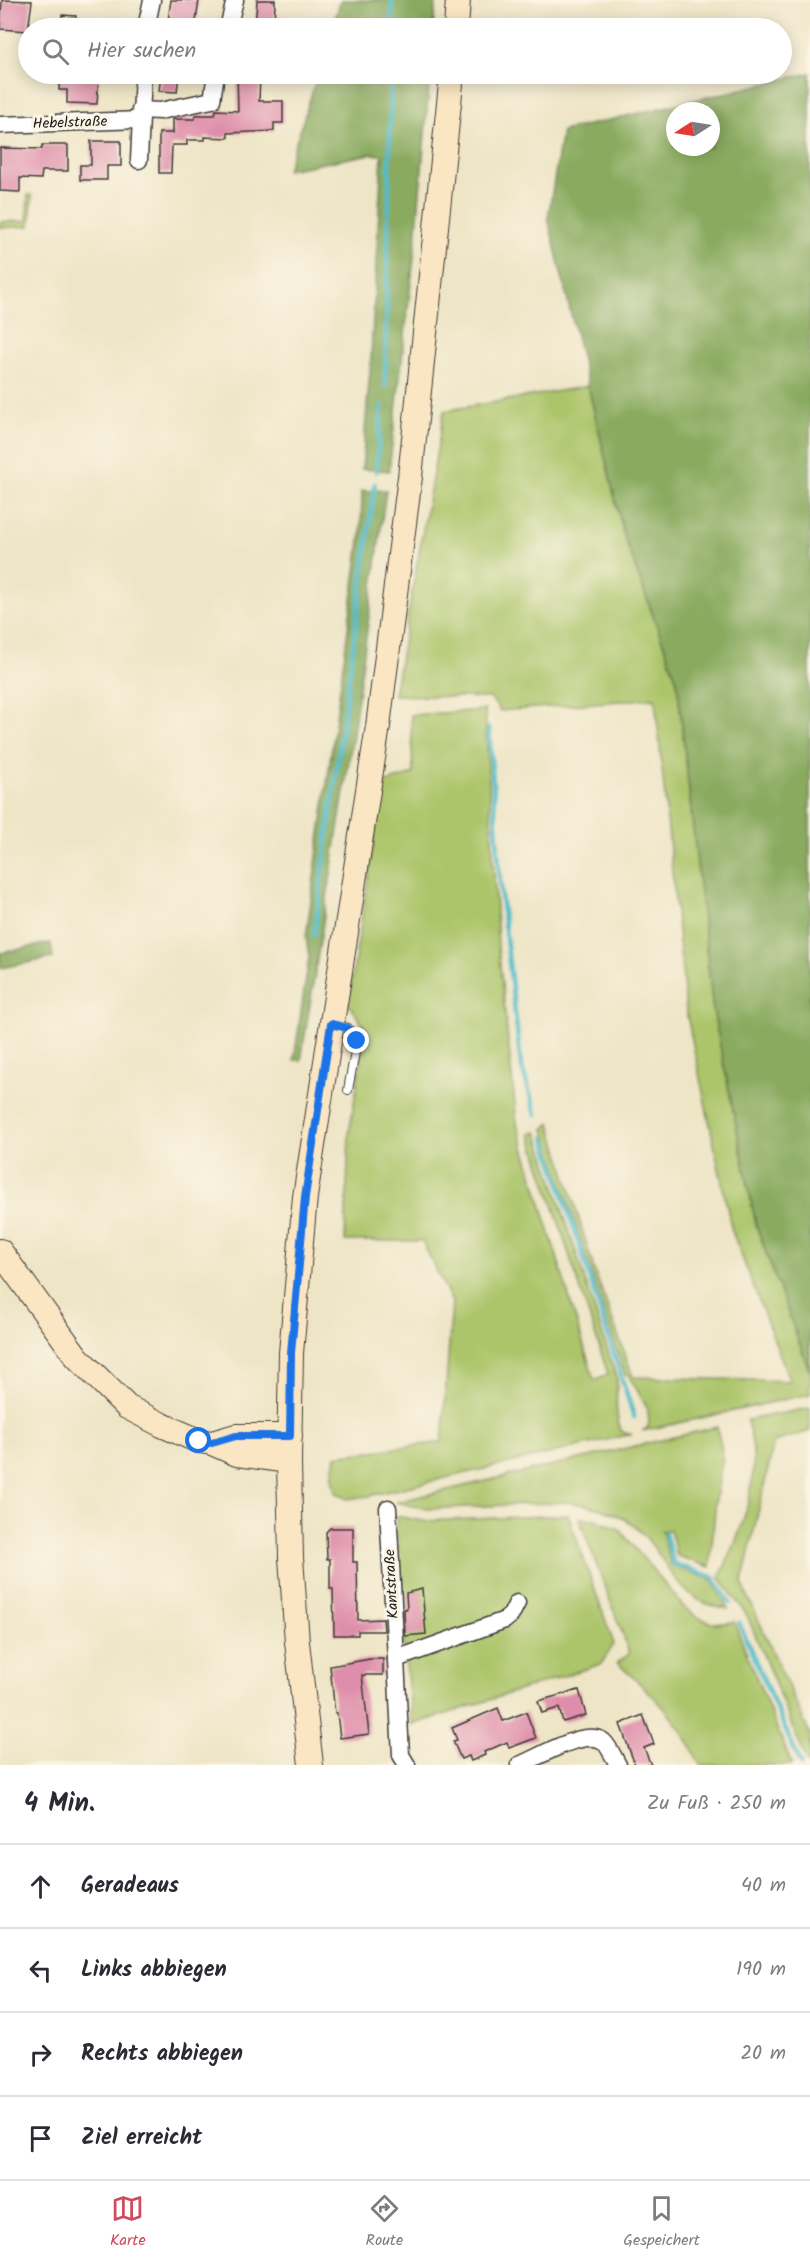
<!DOCTYPE html>
<html lang="de">
<head>
<meta charset="utf-8">
<style>
  :root { --surface:#fff; --page:#f2f2f3; --text:#2b2b33; --muted:#7c7c81; --line:#e1e1e2; --accent:#d1495b }
  body { margin:0; font-family:Kalam,sans-serif; background:var(--page); color:var(--text) }
  .compass { position:absolute; left:666px; top:102px; width:54px; height:54px; border-radius:50%; background:var(--surface); box-shadow:0 3px 15px #0003; rotate:258deg }
  .stop { position:absolute; width:18px; height:18px; margin:-14px; border:4px solid #1a73e8; border-radius:50%; background:#fff }
  .stop.end { background:#1a73e8; border-color:#fff; box-shadow:0 2px 6px #0008 }
  .list { margin:0; padding:0; list-style:none }
  h2 { display:flex; justify-content:space-between; align-items:center; height:78px; margin:0; padding:0 24px; font-size:26px }
  h2 small { font-size:20px; font-weight:400; color:var(--muted) }
  .list li { display:grid; grid-template-columns:39px 1fr auto; gap:18px; align-items:center; box-sizing:border-box; height:84px; padding:0 24px; border-top:2px solid var(--line) }
  .list b { display:block; font-size:22px; white-space:nowrap }
  .list em { font-size:20px; font-style:normal; color:var(--muted) }
  .icon { flex:none; width:33px; height:33px; fill:none; stroke:currentColor; stroke-width:2; stroke-linecap:round; stroke-linejoin:round }
  .map { position:relative; flex:none; width:810px; height:1765px; overflow:hidden }
  .search { position:absolute; background:var(--surface); box-shadow:0 3px 15px #0003; left:18px; right:18px; top:18px; height:66px; display:flex; align-items:center; gap:15px; box-sizing:border-box; padding:0 21px; border-radius:33px; color:var(--muted); font-size:22px }
  .sheet { height:414px; background:var(--surface) }
  nav { display:flex; justify-content:space-around; align-items:center; box-sizing:border-box; height:84px; border-top:2px solid var(--line); background:var(--surface); font-size:16px; color:var(--muted) }
  nav a { display:grid; justify-items:center; gap:3px }
  nav .on { color:var(--accent) }
  .map>svg:first-child { display:block }
  .green { fill:#acc56a; stroke:#647043; stroke-width:1.5 }
  .forest { fill:#89aa5e; stroke:#52633d; stroke-width:1.5; fill-rule:evenodd }
  .lines { fill:none; stroke-linecap:round; stroke-linejoin:round }
  .stream { stroke:#50bcca; stroke-width:4.5 }
  .building { fill:#de8eaa }
  .service-casing { stroke:#3c3a36; stroke-width:10 }
  .minor-casing { stroke:#3c3a36; stroke-width:19 }
  .secondary-casing { stroke:#3c3a36; stroke-width:26 }
  .service { stroke:#fff; stroke-width:8 }
  .minor { stroke:#fff; stroke-width:16 }
  .secondary { stroke:#fbe6c3; stroke-width:24 }
  .route { stroke:#1a73e8; stroke-width:8 }
  .labels { text-anchor:middle; dominant-baseline:central; stroke-width:6; stroke-linejoin:round; paint-order:stroke }
  .street-label { font-size:15px; fill:#1c1c1c; stroke:#fcf5e5 }
</style>
</head>
<body>
<div class="map">
<svg width="810" height="1765" viewBox="0 0 810 1765">
  <rect width="100%" height="100%" fill="#fcf5e5"/>
  <filter id="ink" filterUnits="userSpaceOnUse"><feTurbulence type="fractalNoise" baseFrequency=".0167" numOctaves="2"/><feDisplacementMap in="SourceGraphic" scale="12" xChannelSelector="R" yChannelSelector="G"/><feConvolveMatrix kernelMatrix="1 2 1 2 8 2 1 2 1" color-interpolation-filters="sRGB"/></filter>
  <filter id="wash" filterUnits="userSpaceOnUse"><feTurbulence type="fractalNoise" baseFrequency=".008" numOctaves="4" result="noise"/><feDisplacementMap in="SourceGraphic" scale="24" xChannelSelector="R" yChannelSelector="G"/><feGaussianBlur stdDeviation="1.35" result="paint"/><feColorMatrix in="noise" values="0 0 0 0 0 0 0 0 0 0 0 0 0 0 0 0 0 1.4 0 .05"/><feComposite in="paint" operator="in"/></filter>
  <g filter="url(#wash)">
    <rect width="100%" height="100%" fill="#eee5c6"/>
    <!-- green -->
    <g class="green">
      <polygon points="28,195 32,195 30,226 0,228 0,222 27,221"/>
      <path d="M588 386 624 536 677 681 713 1010 756 1225 810 1372V1394L642 1431 648 1427C653 1409 636 1390 628 1375H625L544 1129 550 1123 595 1272 633 1377 790 1381 732 1231 686 1011 655 698 500 711 491 698 394 695 444 411Z"/>
      <path d="M485 710 498 947 517 1124 594 1380 608 1374 530 1134 537 1132 617 1379C617 1396 614 1416 622 1432L632 1434 369 1496 347 1499 335 1492 332 1478 336 1456 442 1442 452 1302 422 1241H345L349 1133 366 1029 348 1004 383 783 413 774 411 715Z"/>
      <path d="M810 1408V1431L774 1442 742 1583 810 1735V1765H808L747 1615 719 1577C738 1543 756 1492 753 1453 753 1442 749 1431 747 1420Z"/>
      <path d="M717 1427 723 1456 716 1497 710 1567 677 1556 670 1530 662 1531 671 1565 712 1580 728 1609C666 1602 669 1545 623 1518 608 1509 587 1505 570 1502L427 1509 396 1502Z"/>
      <polygon points="568,1515 614,1644 601,1664 412,1725 403,1635 396,1516 423,1521"/>
      <path d="M579 1518 594 1519 619 1529 682 1605 697 1617 715 1624 734 1622 792 1765H700C679 1719 655 1696 617 1663L629 1654 626 1643Z"/>
    </g>
    <!-- forest -->
    <g class="forest">
      <polygon points="341,0 436,0 433,28 332,28"/>
      <path d="M810 73V1372L756 1225 713 1010 677 681 624 536 548 218 562 131ZM675 111H711V147H675Z"/>
      <polygon points="318,74 430,74 416,240 389,471 362,469 371,357 382,155 371,154 287,170"/>
      <polygon points="386,490 352,742 301,1060 294,1060 309,957 306,937 361,534 362,491"/>
      <polygon points="51,943 53,958 0,968 0,953"/>
    </g>
    <g class="lines">
      <!-- stream -->
      <g class="stream">
        <polyline points="392,28 392,0"/>
        <polyline points="385,386 391,74"/>
        <polyline points="376,472 382,405"/>
        <polyline points="489,728 501,895 521,1064 536,1114"/>
        <polyline points="314,935 375,484"/>
        <polyline points="545,1138 634,1417"/>
        <polyline points="665,1533 674,1564 713,1577 730,1603"/>
        <polyline points="739,1623 801,1765"/>
      </g>
    </g>
    <g id="blocks">
      <!-- building -->
      <g class="building">
        <polygon points="2,0 32,1 28,31 0,29"/>
        <polygon points="171,0 199,0 195,28 167,28"/>
        <polygon points="257,0 275,0 274,28 255,28"/>
        <polygon points="62,15 76,16 75,28 62,28"/>
        <polygon points="60,74 99,74 97,104 67,103 67,90 59,90"/>
        <polygon points="161,74 179,74 177,92 159,91"/>
        <polygon points="237,74 260,74 259,101 283,101 283,123 274,123 274,131 228,133 228,138 205,137 205,140 187,140 187,145 172,145 171,173 159,173 159,133 173,133 173,119 195,119 195,115 215,115 216,110 238,111"/>
        <polygon points="91,141 121,141 121,166 107,166 107,180 80,180 80,165 91,165"/>
        <polygon points="42,145 68,145 68,171 42,171 41,179 20,178 20,192 0,191 0,148 42,149"/>
        <polygon points="330,1528 353,1528 353,1562 357,1562 358,1620 383,1619 384,1631 358,1631 358,1635 334,1635 333,1589 330,1589 330,1559 327,1559 326,1532"/>
        <polygon points="422,1589 426,1634 405,1636 404,1609 407,1609 406,1593"/>
        <polygon points="370,1659 383,1659 383,1675 362,1675 369,1734 340,1738 337,1713 335,1713 330,1666"/>
        <polygon points="579,1690 586,1715 563,1722 559,1708 542,1713 538,1701"/>
        <polygon points="498,1708 503,1721 526,1712 536,1738 509,1748 507,1742 484,1752 485,1755 471,1761 469,1756 461,1759 453,1741 457,1740 452,1728"/>
        <polygon points="643,1715 654,1744 644,1748 651,1765 635,1765 620,1724"/>
      </g>
    </g>
  </g>
  <g filter="url(#ink)">
    <use href="#blocks" fill-opacity="0" stroke="#3c3a36" stroke-width="1.5"/>
    <g class="lines">
      <defs>
        <polyline id="service" points="334,1025 348,1028 357,1041 348,1090"/>
        <g id="minor">
          <polyline points="146,28 152,0"/>
          <polyline points="228,28 235,0"/>
          <polyline points="140,110 160,111 212,100 216,74"/>
          <polyline points="0,125 140,120"/>
          <polyline points="139,160 143,74"/>
          <polyline points="388,1508 401,1755 407,1765"/>
          <polyline points="396,1659 505,1620 511,1615 517,1603"/>
          <path d="M519 1765C538 1758 584 1728 603 1741 609 1746 614 1758 618 1765"/>
        </g>
        <g id="secondary">
          <polyline points="456,28 458,0"/>
          <polyline points="0,1251 77,1357 127,1407 162,1425 199,1441 212,1443 237,1454 289,1461"/>
          <polyline points="212,1443 236,1436 290,1436"/>
          <polyline points="311,1765 297,1642 291,1558 289,1461 291,1353 305,1197 378,726 410,477 452,74"/>
        </g>
      </defs>
      <!-- service casing -->
      <use href="#service" class="service-casing"/>
      <!-- minor casing -->
      <use href="#minor" class="minor-casing"/>
      <!-- secondary casing -->
      <use href="#secondary" class="secondary-casing"/>
      <!-- service -->
      <use href="#service" class="service"/>
      <!-- minor -->
      <use href="#minor" class="minor"/>
      <!-- secondary -->
      <use href="#secondary" class="secondary"/>
    </g>
  </g>
  <g class="lines" filter="url(#ink)">
    <!-- route -->
    <polyline class="route" points="199,1441 212,1443 236,1436 290,1436 291,1353 305,1197 331,1024 348,1028 357,1041"/>
  </g>
  <g class="labels">
    <!-- street labels -->
    <g class="street-label">
      <text transform="translate(70 123) rotate(-2)">Hebelstraße</text>
      <text transform="translate(392 1584) rotate(-93)">Kantstraße</text>
    </g>
  </g>
</svg>
<svg class="compass" viewBox="-18 -18 36 36"><path d="M0-13l5 13h-10z" fill="#e53935"/><path d="M0 13l5-13h-10z" fill="#7c7c81"/></svg>
<div class="stop" style="left:199px;top:1441px"></div>
<div class="stop end" style="left:357px;top:1041px"></div>
<div class="search"><svg class="icon" aria-label="search" viewBox="0 0 24 24"><circle cx="10" cy="10" r="6"/><path d="M15 15l6 6"/></svg>Hier suchen</div>
</div>
<section class="sheet">
<h2>4 Min.<small>Zu Fuß · 250 m</small></h2>
<ul class="list">
<li><svg class="icon" aria-label="ahead" viewBox="0 0 24 24"><path d="M12 20V5M6 11l6-6 6 6"/></svg><div><b>Geradeaus</b></div><em>40 m</em></li>
<li><svg class="icon" aria-label="left" viewBox="0 0 24 24"><path d="M17 20v-9H6M10 6l-5 5 5 5"/></svg><div><b>Links abbiegen</b></div><em>190 m</em></li>
<li><svg class="icon" aria-label="right" viewBox="0 0 24 24"><path d="M7 20v-9h11M14 6l5 5-5 5"/></svg><div><b>Rechts abbiegen</b></div><em>20 m</em></li>
<li><svg class="icon" aria-label="arrive" viewBox="0 0 24 24"><path d="M6 21V4h12l-3 4 3 4H6"/></svg><div><b>Ziel erreicht</b></div></li>
</ul>
</section>
<nav>
<a class="on"><svg class="icon" aria-label="map" viewBox="0 0 24 24"><path d="M3 6l6-2 6 2 6-2v14l-6 2-6-2-6 2zM9 4v14M15 6v14"/></svg>Karte</a>
<a><svg class="icon" aria-label="directions" viewBox="0 0 24 24"><path d="M12 3l9 9-9 9-9-9zM9 14v-3h6M13 9l2 2-2 2"/></svg>Route</a>
<a><svg class="icon" aria-label="saved" viewBox="0 0 24 24"><path d="M7 4h10v16l-5-4-5 4z"/></svg>Gespeichert</a>
</nav>
</body>
</html>
